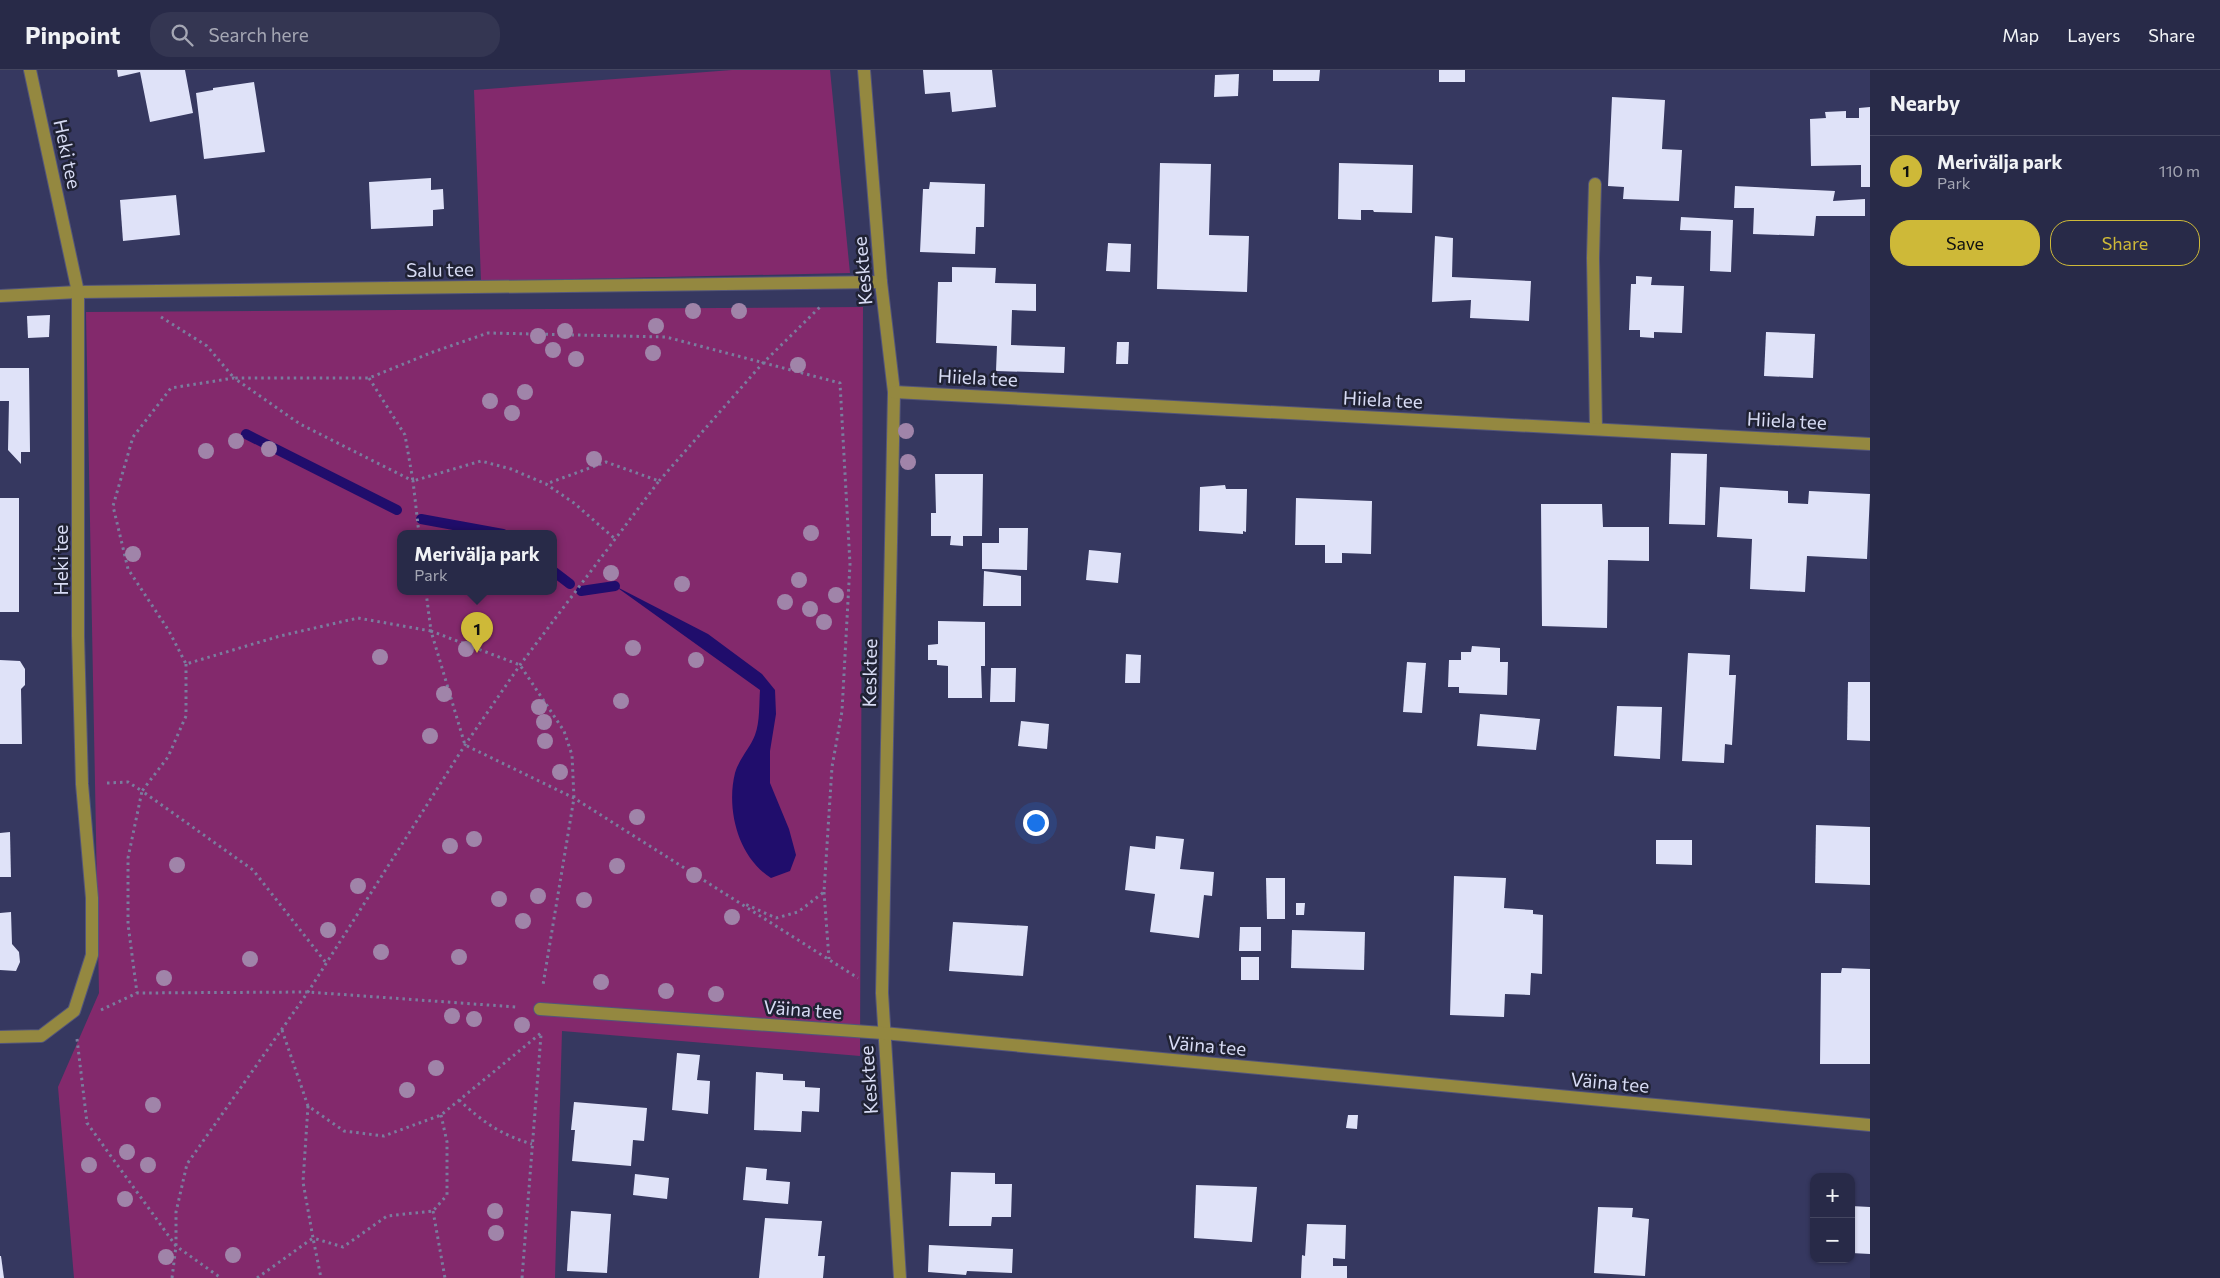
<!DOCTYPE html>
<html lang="en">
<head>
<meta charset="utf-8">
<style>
  :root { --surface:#282a48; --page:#343652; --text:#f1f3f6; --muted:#a5a7b4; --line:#444660; --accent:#ceb938 }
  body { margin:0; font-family:Commissioner,sans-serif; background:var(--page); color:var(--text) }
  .controls { position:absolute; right:15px; bottom:15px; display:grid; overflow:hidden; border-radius:10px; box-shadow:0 1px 4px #0004 }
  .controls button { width:45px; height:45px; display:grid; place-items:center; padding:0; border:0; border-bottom:1px solid var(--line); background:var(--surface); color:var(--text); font:25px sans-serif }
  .you { position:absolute; left:1035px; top:752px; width:18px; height:18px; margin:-12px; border:4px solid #fff; border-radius:50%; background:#1a73e8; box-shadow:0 0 0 8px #1a73e833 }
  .badge { display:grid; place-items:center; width:32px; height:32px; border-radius:50%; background:var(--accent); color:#111; font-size:16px; font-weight:700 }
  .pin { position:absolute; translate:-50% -41px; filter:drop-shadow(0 1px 2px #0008) }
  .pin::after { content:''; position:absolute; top:26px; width:18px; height:15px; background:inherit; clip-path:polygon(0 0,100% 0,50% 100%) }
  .popup { position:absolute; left:397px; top:460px; width:160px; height:65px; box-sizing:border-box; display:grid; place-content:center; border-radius:10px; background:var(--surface); filter:drop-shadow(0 1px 4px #0005); font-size:16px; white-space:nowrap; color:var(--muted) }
  .popup b { font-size:19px; color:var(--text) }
  .popup::after { content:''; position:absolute; left:50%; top:100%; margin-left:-10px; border:10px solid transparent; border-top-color:var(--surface) }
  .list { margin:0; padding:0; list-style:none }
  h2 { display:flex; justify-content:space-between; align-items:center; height:65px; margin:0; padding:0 20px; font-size:21px }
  h2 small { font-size:16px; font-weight:400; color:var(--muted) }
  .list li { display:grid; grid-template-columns:32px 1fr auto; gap:15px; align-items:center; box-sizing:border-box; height:70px; padding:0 20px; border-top:1px solid var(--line) }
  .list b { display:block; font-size:19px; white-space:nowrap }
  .list p { margin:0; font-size:16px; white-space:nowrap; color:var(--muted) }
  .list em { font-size:16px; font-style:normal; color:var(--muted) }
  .actions { display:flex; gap:10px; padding:15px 20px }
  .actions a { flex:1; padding:11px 0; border:1px solid var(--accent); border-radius:20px; text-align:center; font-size:18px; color:var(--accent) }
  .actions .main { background:var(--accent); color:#111 }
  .icon { flex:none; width:28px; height:28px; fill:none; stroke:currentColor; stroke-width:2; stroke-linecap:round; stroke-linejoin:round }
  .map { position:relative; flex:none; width:1870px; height:1208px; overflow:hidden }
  header { display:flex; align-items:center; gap:30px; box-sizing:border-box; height:70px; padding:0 25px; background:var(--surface); border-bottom:1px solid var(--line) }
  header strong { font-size:24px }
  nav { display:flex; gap:28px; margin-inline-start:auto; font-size:18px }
  .search { width:350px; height:45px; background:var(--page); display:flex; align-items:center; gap:12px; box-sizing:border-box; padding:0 18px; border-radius:20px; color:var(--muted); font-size:19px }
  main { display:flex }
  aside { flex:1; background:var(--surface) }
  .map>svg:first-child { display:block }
  .green { fill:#83296c; fill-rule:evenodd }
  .water { fill:#200d6c }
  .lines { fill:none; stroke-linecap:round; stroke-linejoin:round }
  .stream { stroke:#200d6c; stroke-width:10 }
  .building { fill:#dfe2f8 }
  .minor-casing { stroke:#53557b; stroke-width:14 }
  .path { stroke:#7a7d9e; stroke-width:3; stroke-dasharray:2.5 4; stroke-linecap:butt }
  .minor { stroke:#948840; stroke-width:12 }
  .tree { fill:#a084a9 }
  .labels { text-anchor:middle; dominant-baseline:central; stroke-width:5; stroke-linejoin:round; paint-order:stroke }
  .street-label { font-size:19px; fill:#d7dbf4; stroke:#202234 }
</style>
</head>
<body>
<header>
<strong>Pinpoint</strong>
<div class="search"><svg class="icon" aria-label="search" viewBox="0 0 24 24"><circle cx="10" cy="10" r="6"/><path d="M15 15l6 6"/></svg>Search here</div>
<nav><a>Map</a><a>Layers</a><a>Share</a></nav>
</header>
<main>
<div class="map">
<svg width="1870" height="1208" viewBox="0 0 1870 1208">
  <rect width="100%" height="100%" fill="#363860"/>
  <!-- green -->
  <g class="green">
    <polygon points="732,0 830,0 850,203 481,211 474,20"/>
    <path d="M863 237 860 986 562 961 555 1208H74L58 1017 99 923 86 242ZM401 464H553V522H401Z"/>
  </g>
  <!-- water -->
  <path class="water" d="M615 516 708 564 762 604 775 620 776 644 770 681V713L789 759 796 785 790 801 771 808C738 787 726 739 735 703 739 689 750 678 755 665 760 652 759 633 760 620Z"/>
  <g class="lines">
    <!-- stream -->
    <g class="stream">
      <polyline points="246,364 397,440"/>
      <polyline points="421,449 503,464"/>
      <polyline points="553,501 570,514"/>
      <polyline points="581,521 615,516"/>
    </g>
  </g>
  <!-- building -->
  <g class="building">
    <polygon points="117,0 185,0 193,43 150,52 140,2 118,7"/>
    <polygon points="923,0 992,0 996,37 952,42 950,22 925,24"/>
    <polygon points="1273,0 1320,0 1319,11 1273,11"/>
    <rect x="1439" y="0" width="26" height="12"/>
    <polygon points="1239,4 1238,26 1214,27 1215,5"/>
    <polygon points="254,12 265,82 204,89 196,23 213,20 213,18"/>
    <polygon points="1612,27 1665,30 1662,79 1682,80 1679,131 1623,129 1624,117 1608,116"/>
    <polygon points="1870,37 1870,117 1861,117 1861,95 1811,96 1810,49 1826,48 1825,42 1846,41 1846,48 1859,48 1859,38"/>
    <polygon points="1160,93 1211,94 1209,165 1249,166 1247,222 1157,219"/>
    <polygon points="1339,93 1413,95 1412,143 1374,142 1373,140 1361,140 1361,150 1338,149"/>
    <polygon points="431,108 431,120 443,119 444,139 433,140 433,156 371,159 369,112"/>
    <polygon points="930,112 985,114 984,157 976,157 975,184 920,182 923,119 929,119"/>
    <polygon points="1735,116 1835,121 1833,131 1865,129 1865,146 1816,146 1814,166 1753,164 1754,138 1734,138"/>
    <polygon points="176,125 180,165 123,171 120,130"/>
    <polygon points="1681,147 1733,150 1731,202 1710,201 1711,161 1680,160"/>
    <polygon points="1435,166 1453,168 1452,207 1531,211 1529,251 1470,248 1471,230 1432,232"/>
    <polygon points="1108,173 1131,174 1130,202 1106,201"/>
    <polygon points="952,197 996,198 995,213 1036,214 1036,241 1012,240 1011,275 1065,277 1064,303 996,301 997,276 936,273 938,212 952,212"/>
    <polygon points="1636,206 1652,207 1651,215 1684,216 1682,263 1654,262 1654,268 1640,267 1640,260 1629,260 1631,214 1636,214"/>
    <polygon points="50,245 49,267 28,268 27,246"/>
    <polygon points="1766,262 1815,264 1813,308 1764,306"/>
    <polygon points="1117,272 1129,272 1128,294 1116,294"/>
    <polygon points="0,298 29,298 30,382 21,382 21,394 8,380 9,331 0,331"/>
    <polygon points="1671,383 1707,384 1705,455 1669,454"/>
    <polygon points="935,404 983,404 982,466 963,466 963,476 950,475 951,466 931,466 931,443 936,443"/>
    <polygon points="1225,415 1226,419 1247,419 1246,462 1243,461 1243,464 1199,461 1200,417"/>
    <polygon points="1720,417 1788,421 1788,433 1808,434 1809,421 1870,424 1867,489 1807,486 1805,522 1750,519 1752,469 1717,467"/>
    <rect x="0" y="428" width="19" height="114"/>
    <polygon points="1296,428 1372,431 1371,484 1342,483 1342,493 1325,493 1325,475 1295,475"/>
    <polygon points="1541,434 1602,434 1603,457 1649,457 1649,491 1608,490 1607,558 1542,556"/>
    <polygon points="999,458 1028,458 1027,500 982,499 982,473 999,473"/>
    <polygon points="1089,480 1121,483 1118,513 1086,510"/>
    <polygon points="984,501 1021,506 1021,536 983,536"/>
    <polygon points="938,551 985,552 985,596 981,596 982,628 948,628 948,596 937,595 937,590 928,590 928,575 938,574"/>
    <polygon points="1472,576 1500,578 1500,592 1508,592 1507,625 1459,623 1459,617 1448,617 1449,590 1461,590 1461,582 1471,582"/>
    <polygon points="1688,583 1730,585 1729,605 1736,605 1732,675 1725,674 1724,693 1682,691"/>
    <polygon points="1126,584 1141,585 1140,613 1125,613"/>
    <polygon points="0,590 20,591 25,599 25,615 21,619 22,674 0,674"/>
    <polygon points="1407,592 1426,593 1422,643 1403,642"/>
    <polygon points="991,598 1016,598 1015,632 990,632"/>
    <polygon points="1848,612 1870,612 1870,671 1847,670"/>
    <polygon points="1617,636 1662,637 1660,689 1614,686"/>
    <polygon points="1480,644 1540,649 1536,680 1477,676"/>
    <polygon points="1021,651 1049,654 1047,679 1018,676"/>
    <polygon points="1816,755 1870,757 1870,815 1815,813"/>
    <polygon points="10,762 11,807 0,807 0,763"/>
    <polygon points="1156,766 1184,769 1180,799 1214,802 1212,826 1204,825 1199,868 1150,862 1155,824 1125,820 1130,776 1155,779"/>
    <polygon points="1656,770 1692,770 1692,795 1656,794"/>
    <polygon points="1454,806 1506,808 1504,838 1533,840 1533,844 1543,845 1542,904 1531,903 1530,925 1505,924 1504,947 1450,945"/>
    <polygon points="1266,808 1285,808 1285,849 1267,849"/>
    <polygon points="1296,833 1305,833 1304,845 1296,845"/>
    <polygon points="11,842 12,874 19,882 20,892 16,901 0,900 0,843"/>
    <polygon points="953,852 1028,856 1023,906 949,901"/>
    <polygon points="1240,857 1261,857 1261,881 1239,881"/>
    <polygon points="1292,860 1365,862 1364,900 1291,898"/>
    <rect x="1241" y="887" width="18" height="23"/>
    <polygon points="1842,898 1870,899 1870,994 1820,994 1821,903 1841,903"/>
    <polygon points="677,983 700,985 697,1010 710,1011 708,1044 672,1040"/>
    <polygon points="756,1002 783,1004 783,1010 805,1011 805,1017 820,1018 819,1042 802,1041 801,1062 754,1060"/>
    <polygon points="574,1032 647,1038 644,1071 633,1070 631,1096 572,1091 575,1060 571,1060"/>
    <polygon points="1348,1045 1358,1045 1357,1059 1346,1058"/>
    <polygon points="746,1097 767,1099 766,1110 790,1112 788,1134 743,1130"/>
    <polygon points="951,1102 995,1103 995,1114 1012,1114 1011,1147 992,1147 991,1156 949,1156"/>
    <polygon points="635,1104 669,1108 667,1129 633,1125"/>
    <polygon points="1196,1115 1257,1117 1252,1172 1194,1168"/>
    <polygon points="1851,1136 1870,1137 1870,1184 1851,1183"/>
    <polygon points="1598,1137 1633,1138 1632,1147 1649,1149 1645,1206 1594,1203"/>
    <polygon points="571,1141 611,1144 607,1203 567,1201"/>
    <polygon points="765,1148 822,1151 818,1186 825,1186 823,1208 759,1208"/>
    <polygon points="1307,1154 1346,1155 1345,1189 1333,1188 1333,1196 1347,1196 1347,1208 1301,1208 1302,1185 1305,1186"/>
    <polygon points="929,1175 1013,1179 1012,1203 967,1201 966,1205 928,1202"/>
    <polygon points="0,1186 1,1186 4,1208 0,1208"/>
  </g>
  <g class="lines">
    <defs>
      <g id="minor">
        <polyline points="864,0 881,212 894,322 882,923 900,1208"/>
        <polyline points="1595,114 1593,188 1596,359"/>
        <polyline points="0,226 78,222 881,212"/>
        <polyline points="894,322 1870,374"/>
        <polyline points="540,939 883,963 1870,1055"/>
        <polyline points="0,967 41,966 74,941 92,885 92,828 82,714 78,566 78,222 30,0"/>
      </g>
    </defs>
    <!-- minor casing -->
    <use href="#minor" class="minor-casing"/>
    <!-- path -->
    <g class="path">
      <polyline points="161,247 207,276 234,308 369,308 433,282 488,263 666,267 840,313 850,494 842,641 832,697 824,822 798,842 776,848 745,834"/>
      <polyline points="369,308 405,365 413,411 481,391 511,399 546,414 574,433 614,468"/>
      <polyline points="659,411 762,294 820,237"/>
      <polyline points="419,464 413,411 300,354 234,308 171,318 133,367 113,436 128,499 169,561 186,594 280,566 358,548 431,561 465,675 574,728 858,908"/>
      <polyline points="426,522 431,561 520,595 564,661 572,685 574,728 543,915"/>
      <polyline points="186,594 186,646 168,687 142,721 253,800 327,894"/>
      <polyline points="107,713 128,712 142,721 128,788 128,854 137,923"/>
      <polyline points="824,822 829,889"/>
      <polyline points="101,940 137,923 308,922 516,937"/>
      <polyline points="282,960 308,1036"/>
      <polyline points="77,969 87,1053 176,1176 221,1208"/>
      <path d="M459 1030C483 1052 501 1065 532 1074"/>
      <polyline points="441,1045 447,1072 447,1125 433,1141 387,1146 343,1177 313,1168 303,1112 308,1036 344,1061 384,1066 441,1045 541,963"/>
      <polyline points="433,1141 445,1208"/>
      <polyline points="172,1208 176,1176 176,1142 187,1094 308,922 465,675 520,595 659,411 606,392 546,414"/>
      <polyline points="257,1208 313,1168 321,1208"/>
      <polyline points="522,1208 541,965"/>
    </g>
    <!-- minor -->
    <use href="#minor" class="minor"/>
  </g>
  <!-- trees -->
  <g class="tree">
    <circle cx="693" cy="241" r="8"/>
    <circle cx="739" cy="241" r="8"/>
    <circle cx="656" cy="256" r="8"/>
    <circle cx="565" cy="261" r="8"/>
    <circle cx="538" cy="266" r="8"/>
    <circle cx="553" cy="280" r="8"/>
    <circle cx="653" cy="283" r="8"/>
    <circle cx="576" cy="289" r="8"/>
    <circle cx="798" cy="295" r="8"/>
    <circle cx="525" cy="322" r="8"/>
    <circle cx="490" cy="331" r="8"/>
    <circle cx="512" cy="343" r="8"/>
    <circle cx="906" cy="361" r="8"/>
    <circle cx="236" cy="371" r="8"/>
    <circle cx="269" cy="379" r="8"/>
    <circle cx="206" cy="381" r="8"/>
    <circle cx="594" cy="389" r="8"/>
    <circle cx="908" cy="392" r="8"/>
    <circle cx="811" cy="463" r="8"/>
    <circle cx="133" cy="484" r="8"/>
    <circle cx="611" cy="503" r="8"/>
    <circle cx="799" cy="510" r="8"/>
    <circle cx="682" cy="514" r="8"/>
    <circle cx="836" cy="525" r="8"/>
    <circle cx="785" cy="532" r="8"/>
    <circle cx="810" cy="539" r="8"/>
    <circle cx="824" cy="552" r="8"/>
    <circle cx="633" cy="578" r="8"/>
    <circle cx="466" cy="579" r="8"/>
    <circle cx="380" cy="587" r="8"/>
    <circle cx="696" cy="590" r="8"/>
    <circle cx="444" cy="624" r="8"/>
    <circle cx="621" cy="631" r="8"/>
    <circle cx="539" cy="637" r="8"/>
    <circle cx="544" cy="652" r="8"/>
    <circle cx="430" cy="666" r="8"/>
    <circle cx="545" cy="671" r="8"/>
    <circle cx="560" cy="702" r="8"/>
    <circle cx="637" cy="747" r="8"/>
    <circle cx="474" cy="769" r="8"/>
    <circle cx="450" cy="776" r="8"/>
    <circle cx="177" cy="795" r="8"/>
    <circle cx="617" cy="796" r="8"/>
    <circle cx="694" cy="805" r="8"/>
    <circle cx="358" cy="816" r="8"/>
    <circle cx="538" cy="826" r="8"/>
    <circle cx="499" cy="829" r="8"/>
    <circle cx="584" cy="830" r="8"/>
    <circle cx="732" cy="847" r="8"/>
    <circle cx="523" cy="851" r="8"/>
    <circle cx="328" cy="860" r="8"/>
    <circle cx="381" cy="882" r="8"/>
    <circle cx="459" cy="887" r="8"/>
    <circle cx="250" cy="889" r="8"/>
    <circle cx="164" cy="908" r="8"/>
    <circle cx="601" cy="912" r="8"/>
    <circle cx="666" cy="921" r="8"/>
    <circle cx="716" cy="924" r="8"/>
    <circle cx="452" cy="946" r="8"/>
    <circle cx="474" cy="949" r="8"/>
    <circle cx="522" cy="955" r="8"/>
    <circle cx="436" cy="998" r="8"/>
    <circle cx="407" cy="1020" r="8"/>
    <circle cx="153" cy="1035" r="8"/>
    <circle cx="127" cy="1082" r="8"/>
    <circle cx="89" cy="1095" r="8"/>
    <circle cx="148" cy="1095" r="8"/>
    <circle cx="125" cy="1129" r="8"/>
    <circle cx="495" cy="1141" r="8"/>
    <circle cx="496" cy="1163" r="8"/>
    <circle cx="233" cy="1185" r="8"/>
    <circle cx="166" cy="1187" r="8"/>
  </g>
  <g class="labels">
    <!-- street labels -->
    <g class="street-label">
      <text transform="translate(68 84) rotate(78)">Heki tee</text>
      <text transform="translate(440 199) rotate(-1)">Salu tee</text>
      <text transform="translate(862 201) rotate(-95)">Kesktee</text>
      <text transform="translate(978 307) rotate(3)">Hiiela tee</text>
      <text transform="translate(1383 329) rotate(3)">Hiiela tee</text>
      <text transform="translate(1787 350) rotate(3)">Hiiela tee</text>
      <text transform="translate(60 490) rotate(-90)">Heki tee</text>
      <text transform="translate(869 603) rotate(-89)">Kesktee</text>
      <text transform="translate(803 939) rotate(4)">Väina tee</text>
      <text transform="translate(1207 975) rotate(5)">Väina tee</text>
      <text transform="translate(868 1010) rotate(-94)">Kesktee</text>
      <text transform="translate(1610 1012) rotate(5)">Väina tee</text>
    </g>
  </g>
</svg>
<div class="controls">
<button>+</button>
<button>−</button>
</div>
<div class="you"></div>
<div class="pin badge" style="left:477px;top:583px">1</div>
<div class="popup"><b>Merivälja park</b>Park</div>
</div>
<aside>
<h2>Nearby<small></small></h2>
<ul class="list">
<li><span class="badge">1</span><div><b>Merivälja park</b><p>Park</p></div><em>110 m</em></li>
</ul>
<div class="actions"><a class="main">Save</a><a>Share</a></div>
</aside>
</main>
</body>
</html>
